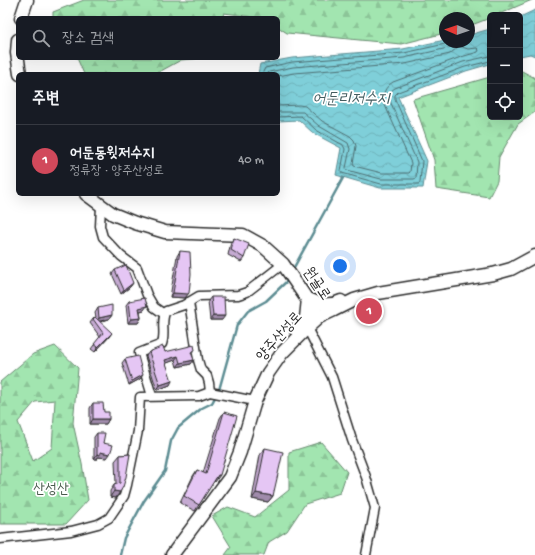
<!DOCTYPE html>
<html lang="ko">
<head>
<meta charset="utf-8">
<style>
  :root { --surface:#171b24; --page:#242831; --text:#f1f3f6; --muted:#9ea1a6; --line:#363941; --accent:#d1495b }
  body { margin:0; font-family:"Gochi Hand","Poor Story",sans-serif; background:var(--page); color:var(--text) }
  .controls { position:absolute; right:12px; top:12px; display:grid; overflow:hidden; border-radius:6px; box-shadow:0 4px 16px #0002 }
  .controls button { width:36px; height:36px; display:grid; place-items:center; padding:0; border:0; border-bottom:1px solid var(--line); background:var(--surface); color:var(--text); font:20px sans-serif }
  .compass { position:absolute; left:439px; top:12px; width:36px; height:36px; border-radius:50%; background:var(--surface); box-shadow:0 4px 16px #0002; rotate:272deg }
  .you { position:absolute; left:340px; top:266px; width:14px; height:14px; margin:-10px; border:3px solid #fff; border-radius:50%; background:#1a73e8; box-shadow:0 0 0 6px #1a73e833 }
  .badge { display:grid; place-items:center; width:26px; height:26px; border-radius:50%; background:var(--accent); color:#fff; font-size:13px; font-weight:700 }
  .pin { position:absolute; translate:-50% -50%; border:2px solid #fff; box-shadow:0 1px 4px #0006 }
  .list { margin:0; padding:0; list-style:none }
  h2 { display:flex; justify-content:space-between; align-items:center; height:52px; margin:0; padding:0 16px; font-size:17px }
  h2 small { font-size:13px; font-weight:400; color:var(--muted) }
  .list li { display:grid; grid-template-columns:26px 1fr auto; gap:12px; align-items:center; box-sizing:border-box; height:72px; padding:0 16px; border-top:1px solid var(--line) }
  .list b { display:block; font-size:15px; white-space:nowrap }
  .list p { margin:0; font-size:13px; white-space:nowrap; color:var(--muted) }
  .list em { font-size:13px; font-style:normal; color:var(--muted) }
  .icon { flex:none; width:22px; height:22px; fill:none; stroke:currentColor; stroke-width:2; stroke-linecap:round; stroke-linejoin:round }
  .map { position:relative; flex:none; width:535px; height:555px; overflow:hidden }
  .search { position:absolute; background:var(--surface); box-shadow:0 4px 16px #0002; left:16px; top:16px; width:264px; height:44px; display:flex; align-items:center; gap:10px; box-sizing:border-box; padding:0 14px; border-radius:6px; color:var(--muted); font-size:15px }
  .panel { position:absolute; background:var(--surface); box-shadow:0 4px 16px #0002; left:16px; top:72px; width:264px; height:124px; border-radius:6px }
  .map>svg:first-child { display:block }
  .forest { fill:url(#forest-firs); stroke:#66886e; fill-rule:evenodd }
  .water { fill:url(#water-waves); stroke:#5d8d93 }
  .lines { fill:none; stroke-linecap:round; stroke-linejoin:round }
  .shore { stroke:#4d6d71; stroke-width:1 }
  .stream { stroke:#5d8d93; stroke-width:2.5 }
  .street-casing { stroke:#2b2b2b; stroke-width:11 }
  .secondary-casing { stroke:#2b2b2b; stroke-width:15 }
  .street { stroke:#fff; stroke-width:8 }
  .secondary { stroke:#fff; stroke-width:12 }
  .wall { fill:#c5aad2; stroke:#2b2b2b }
  .shaded-wall { fill:#a08bab; stroke:#2b2b2b }
  .building { fill:#e5c6f4; stroke:#2b2b2b }
  .labels { text-anchor:middle; dominant-baseline:central; stroke-width:3.5; stroke-linejoin:round; paint-order:stroke }
  .street-label { font-size:15px; fill:#2b2b2b; stroke:#fff }
  .park-label { font-size:15px; fill:#495a4c; stroke:#fff }
  .water-label { font-size:16px; font-style:italic; fill:#445c5f; stroke:#fff }
</style>
</head>
<body>
<div class="map">
<svg width="535" height="555" viewBox="0 0 535 555">
  <defs>
    <pattern id="forest-firs" width="22" height="20" patternUnits="userSpaceOnUse"><rect width="22" height="20" fill="#a2e5b0"/><path d="M5 1l3.5 6h-7zM16 11l3.5 6h-7z" fill="#8cc598"/></pattern>
    <pattern id="water-waves" width="16" height="10" patternUnits="userSpaceOnUse"><rect width="16" height="10" fill="#7fcfd9"/><path d="M0 5q4-4 8 0t8 0" fill="none" stroke="#6eb2ba"/></pattern>
  </defs>
  <rect width="100%" height="100%" fill="#fff"/>
  <filter id="ink" filterUnits="userSpaceOnUse"><feTurbulence type="fractalNoise" baseFrequency=".025" numOctaves="2"/><feDisplacementMap in="SourceGraphic" scale="8" xChannelSelector="R" yChannelSelector="G"/><feConvolveMatrix kernelMatrix="1 2 1 2 8 2 1 2 1" color-interpolation-filters="sRGB"/></filter>
  <g filter="url(#ink)">
    <!-- forest -->
    <g class="forest">
      <polygon points="84,0 532,0 497,15 490,15 490,18 469,26 469,18 445,18 445,33 401,44 287,33 278,27 278,18 261,18 224,13 222,18 53,18 53,12"/>
      <polygon points="77,58 202,58 181,60 159,72 146,74 84,74"/>
      <polygon points="520,70 535,78 535,112 518,124 499,157 497,181 489,197 436,189 434,160 413,99 490,77 490,117 520,117"/>
      <path d="M55 346 78 368 73 423 82 464 88 500 66 524H0V382L33 354ZM55 400 52 448 33 461 18 422 35 402Z"/>
      <polygon points="321,442 347,472 340,493 305,504 287,531 269,542 264,555 225,555 231,547 212,516 228,507 255,517 289,490 289,452"/>
    </g>
    <!-- water -->
    <g class="water">
      <polygon points="535,10 535,56 530,54 520,56 520,17"/>
      <polygon points="490,29 490,64 466,71 398,97 427,161 423,188 380,188 336,175 341,148 313,133 299,120 278,121 278,74 258,74 260,64 292,58 403,49 445,40 445,42 469,42 469,35"/>
    </g>
    <g class="lines">
      <!-- shore -->
      <g class="shore">
        <polyline points="262,74 265,68 292,62 404,53 445,44 448,42"/>
        <polyline points="267,74 269,72 293,67 404,58 448,48 451,46 454,42"/>
        <path d="M278 76 294 73 405 64 450 54 459 46 468 49 477 48 479 50 478 52 461 57 393 82C385 87 382 94 384 103L411 163 410 172 409 173H382L354 166 353 164 356 146 354 140 350 136 322 121 305 106 299 105 278 106"/>
        <path d="M278 112H303L319 126 348 143 350 149 346 168 347 170 381 179H414L416 178 417 162 390 101C388 95 390 91 395 88L463 62 490 56"/>
        <polyline points="278,117 301,116 316,130 343,145 345,149 341,171 342,173 381,184 419,184 420,182 422,161 395,99 395,95 398,92 465,67 490,61"/>
      </g>
      <!-- stream -->
      <g class="stream">
        <polyline points="292,271 343,178"/>
        <polyline points="120,555 124,538 144,501 165,471 171,441 178,428 202,408 212,403 219,390 237,325 248,311 266,301 286,282 288,277"/>
      </g>
      <defs>
        <g id="street">
          <polyline points="101,206 100,226 103,237 121,256 137,268 147,295 154,307 164,314"/>
          <polyline points="189,302 198,360 201,370 207,376 209,383 210,392"/>
          <polyline points="307,328 332,377 352,440 366,477 375,508 366,555"/>
          <path d="M152 396 139 353 162 344C166 333 160 321 166 311L184 305 199 296 238 295 247 292 283 264"/>
          <polyline points="0,539 71,531 98,524 109,518 124,496 127,485 138,431 140,397 199,396 210,392 255,401"/>
        </g>
        <g id="secondary">
          <polyline points="21,18 27,0"/>
          <polyline points="18,40 17,53 20,74"/>
          <polyline points="86,194 113,214 135,223 165,232 243,235 263,246 283,264 319,317"/>
          <path d="M296 330 306 318 308 299C319 304 329 307 341 301"/>
          <polyline points="172,555 230,477 240,452 255,401 268,373 282,353 307,328 319,317 334,310 354,300 378,293 493,274 511,269 535,256"/>
        </g>
      </defs>
      <!-- street casing -->
      <use href="#street" class="street-casing"/>
      <!-- secondary casing -->
      <use href="#secondary" class="secondary-casing"/>
      <!-- street -->
      <use href="#street" class="street"/>
      <!-- secondary -->
      <use href="#secondary" class="secondary"/>
    </g>
    <!-- wall -->
    <g class="wall">
      <polygon points="234,238 244,258 241,262 228,255 231,242"/>
      <polygon points="180,251 186,297 185,298 170,297 177,256"/>
      <polygon points="115,270 133,283 130,287 121,294 112,274"/>
      <polygon points="211,297 222,320 210,320 208,301"/>
      <polygon points="129,301 144,310 140,311 141,318 138,323 128,323 126,305"/>
      <polygon points="98,308 112,315 109,319 100,322 109,337 95,352 91,349 100,337 90,323 93,319 96,317 95,313"/>
      <polygon points="149,352 165,352 192,354 191,364 177,367 175,360 166,363 170,385 157,390 146,356"/>
      <polygon points="125,359 140,379 129,385 122,363"/>
      <polygon points="93,403 104,412 109,419 106,424 90,424 90,408"/>
      <polygon points="224,412 215,482 214,481 195,511 180,503 193,476 197,470 203,473 220,418"/>
      <polygon points="97,433 103,443 107,458 98,457 97,459 94,459 94,437"/>
      <polygon points="265,448 273,496 268,502 252,499 260,455"/>
      <polygon points="130,454 116,498 110,497 110,491 114,485 116,484 115,461 120,455"/>
    </g>
    <!-- shaded-wall -->
    <g class="shaded-wall">
      <polygon points="133,283 130,287 121,294 124,290"/>
      <polygon points="173,293 189,293 185,298 170,297"/>
      <polygon points="147,306 144,310 136,312 139,308"/>
      <polygon points="112,315 109,319 96,322 99,318"/>
      <polygon points="213,316 225,316 222,320 210,320"/>
      <polygon points="141,318 138,323 128,323 131,319"/>
      <polygon points="112,333 109,337 95,352 98,347"/>
      <polygon points="178,356 175,360 162,365 165,360"/>
      <polygon points="194,360 191,364 177,367 180,363"/>
      <polygon points="143,375 140,379 129,385 132,381"/>
      <polygon points="172,381 170,385 157,390 160,385"/>
      <polygon points="93,419 109,419 106,424 90,424"/>
      <polygon points="100,452 110,454 107,458 98,457 97,459 94,459 97,454"/>
      <polygon points="218,475 220,475 215,482 214,481"/>
      <polygon points="114,491 120,492 116,498 110,497"/>
      <polygon points="256,493 273,496 268,502 252,499"/>
    </g>
    <!-- building -->
    <g class="building">
      <polygon points="234,238 249,244 244,258 231,250"/>
      <polygon points="180,251 190,252 191,274 189,293 188,294 173,293"/>
      <polygon points="126,265 133,283 124,290 115,270"/>
      <polygon points="211,297 224,297 225,316 213,316"/>
      <polygon points="145,298 147,306 139,308 141,318 131,319 129,301"/>
      <polygon points="112,305 112,315 99,318 98,308"/>
      <polygon points="95,317 112,333 98,347 94,344 103,333 93,319"/>
      <polygon points="194,345 195,350 191,352 194,360 180,363 178,356 165,360 172,381 160,385 149,352 163,346 165,352"/>
      <polygon points="138,356 143,375 132,381 125,359"/>
      <polygon points="93,403 103,403 104,412 109,412 109,419 93,419"/>
      <polygon points="224,412 237,416 220,475 218,475 199,505 184,496 197,470 206,474"/>
      <polygon points="97,433 105,433 103,443 113,445 110,454 100,452 100,455 97,454"/>
      <polygon points="265,448 283,452 273,496 256,493"/>
      <polygon points="130,454 126,477 123,487 120,492 114,491 114,485 120,483 120,455"/>
    </g>
  </g>
  <g class="labels">
    <!-- street labels -->
    <g class="street-label">
      <text transform="translate(316 284) rotate(56)">원골로</text>
      <text transform="translate(280 337) rotate(-48)">양주산성로</text>
    </g>
    <!-- park labels -->
    <g class="park-label">
      <text x="51" y="490">산성산</text>
    </g>
    <!-- water labels -->
    <g class="water-label">
      <text x="351" y="100">어둔리저수지</text>
    </g>
  </g>
</svg>
<div class="controls">
<button>+</button>
<button>−</button>
<button><svg class="icon" aria-label="locate" viewBox="0 0 24 24"><circle cx="12" cy="12" r="6"/><path d="M12 2v4M12 18v4M2 12h4M18 12h4"/></svg></button>
</div>
<svg class="compass" viewBox="-18 -18 36 36"><path d="M0-13l5 13h-10z" fill="#e53935"/><path d="M0 13l5-13h-10z" fill="#9ea1a6"/></svg>
<div class="you"></div>
<div class="pin badge" style="left:369px;top:311px">1</div>
<div class="search"><svg class="icon" aria-label="search" viewBox="0 0 24 24"><circle cx="10" cy="10" r="6"/><path d="M15 15l6 6"/></svg>장소 검색</div>
<section class="panel">
<h2>주변<small></small></h2>
<ul class="list">
<li><span class="badge">1</span><div><b>어둔동윗저수지</b><p>정류장 · 양주산성로</p></div><em>40 m</em></li>
</ul>
</section>
</div>
</body>
</html>
